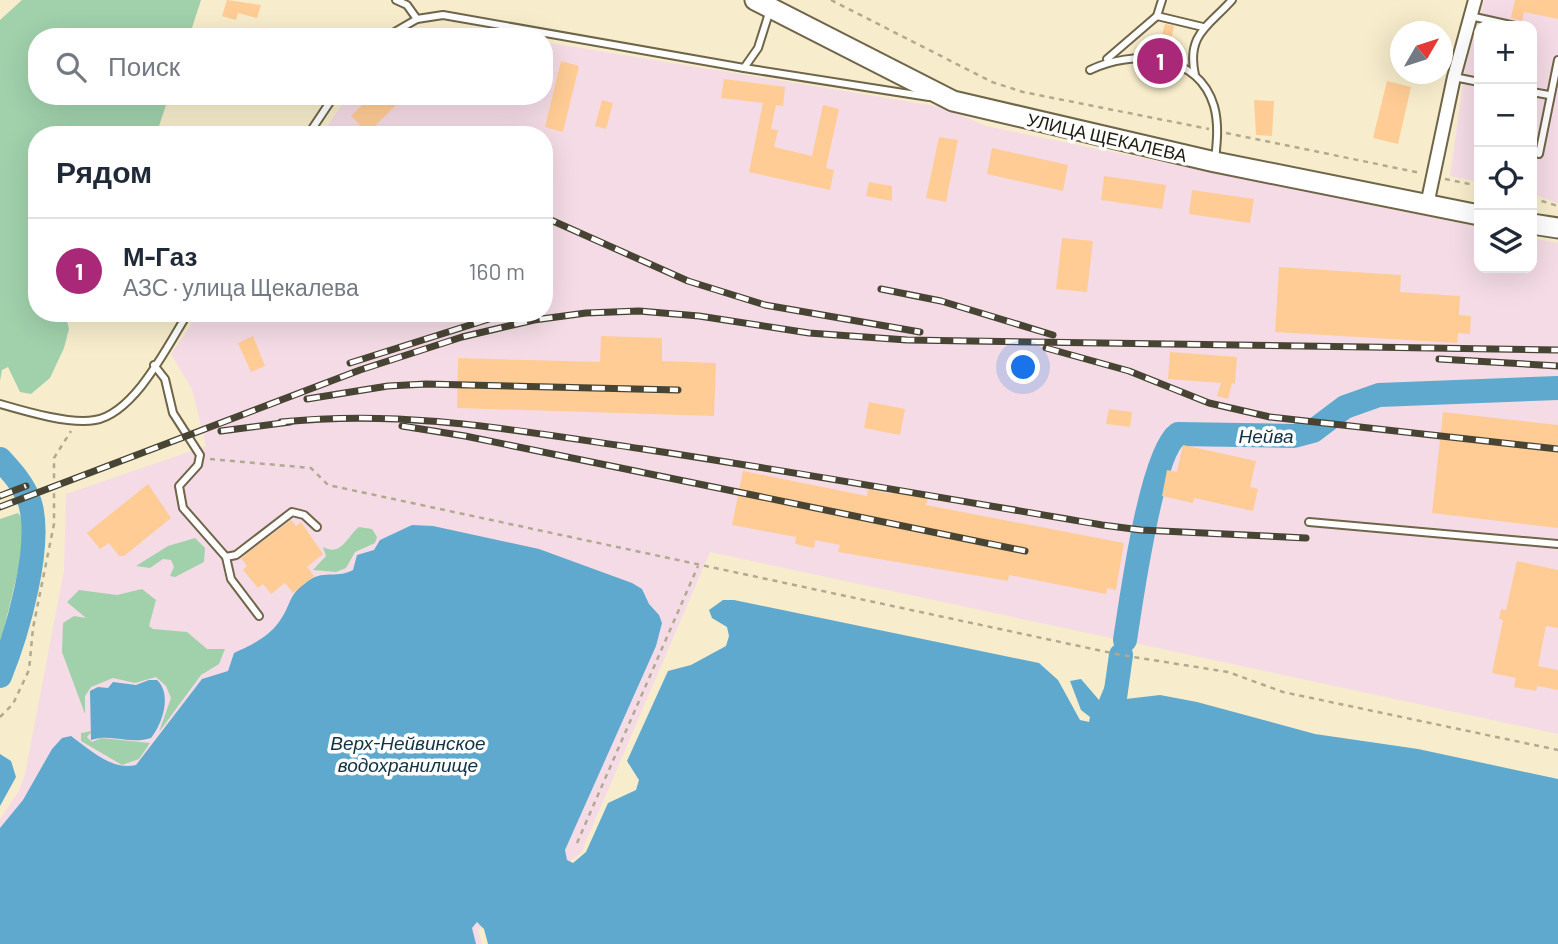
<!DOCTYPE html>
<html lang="ru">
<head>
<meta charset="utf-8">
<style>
  :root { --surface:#fff; --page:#f2f2f3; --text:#1f2937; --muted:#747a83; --line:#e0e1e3; --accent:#a92978 }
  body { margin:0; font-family:Barlow,sans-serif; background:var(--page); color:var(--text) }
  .controls { position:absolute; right:21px; top:21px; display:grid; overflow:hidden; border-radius:14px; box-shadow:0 7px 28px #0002 }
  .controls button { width:63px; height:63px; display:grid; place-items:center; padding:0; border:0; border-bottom:2px solid var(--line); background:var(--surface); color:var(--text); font:35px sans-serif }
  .compass { position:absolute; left:1390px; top:21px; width:63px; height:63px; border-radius:50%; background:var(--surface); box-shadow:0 7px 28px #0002; rotate:51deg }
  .you { position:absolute; left:1024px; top:368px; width:24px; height:24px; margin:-18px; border:5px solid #fff; border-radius:50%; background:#1a73e8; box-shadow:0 0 0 10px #1a73e833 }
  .badge { display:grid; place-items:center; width:46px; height:46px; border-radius:50%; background:var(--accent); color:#fff; font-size:23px; font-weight:700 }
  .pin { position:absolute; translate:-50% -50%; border:4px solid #fff; box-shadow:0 2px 7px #0006 }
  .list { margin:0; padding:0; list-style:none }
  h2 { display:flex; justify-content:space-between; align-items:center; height:91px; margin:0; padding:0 28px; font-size:30px }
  h2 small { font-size:23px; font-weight:400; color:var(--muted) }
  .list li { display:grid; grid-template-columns:46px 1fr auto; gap:21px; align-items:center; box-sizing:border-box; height:105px; padding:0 28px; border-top:2px solid var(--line) }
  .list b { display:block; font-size:26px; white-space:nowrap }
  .list p { margin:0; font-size:23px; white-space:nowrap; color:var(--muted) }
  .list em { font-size:23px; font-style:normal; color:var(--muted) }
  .icon { flex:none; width:38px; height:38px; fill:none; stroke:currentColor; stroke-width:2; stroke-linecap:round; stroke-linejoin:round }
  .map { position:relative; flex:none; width:1558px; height:944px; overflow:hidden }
  .search { position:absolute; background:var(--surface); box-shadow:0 7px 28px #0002; left:28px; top:28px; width:525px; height:77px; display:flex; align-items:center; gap:18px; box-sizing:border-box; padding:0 24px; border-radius:28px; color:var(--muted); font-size:26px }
  .panel { position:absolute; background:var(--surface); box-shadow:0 7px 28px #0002; left:28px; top:126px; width:525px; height:196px; border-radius:28px }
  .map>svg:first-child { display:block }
  .industrial { fill:#f4dbe5 }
  .green { fill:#a0d1ab }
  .water { fill:#5ea9cd }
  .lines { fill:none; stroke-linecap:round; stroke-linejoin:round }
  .river { stroke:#5ea9cd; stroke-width:24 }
  .building { fill:#ffcc95 }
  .service-casing { stroke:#6f6549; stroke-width:10 }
  .minor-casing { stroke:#6f6549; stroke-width:16 }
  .primary-casing { stroke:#6f6549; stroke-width:23 }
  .path { stroke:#b2aa90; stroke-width:2.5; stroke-dasharray:5 5; stroke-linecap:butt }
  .service { stroke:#fff; stroke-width:6 }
  .minor { stroke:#fff; stroke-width:12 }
  .primary { stroke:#fff; stroke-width:19 }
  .rail-casing { stroke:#484433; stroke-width:7 }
  .rail { stroke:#fff; stroke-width:4.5; stroke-dasharray:13; stroke-linecap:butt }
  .labels { text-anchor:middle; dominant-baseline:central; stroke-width:7; stroke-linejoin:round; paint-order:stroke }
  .street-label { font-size:18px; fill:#1e1b0f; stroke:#fff }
  .water-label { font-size:19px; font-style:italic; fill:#103242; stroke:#fff }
</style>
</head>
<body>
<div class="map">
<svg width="1558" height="944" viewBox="0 0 1558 944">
  <rect width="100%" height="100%" fill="#f7edcc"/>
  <!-- industrial -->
  <g class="industrial">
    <polygon points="1484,0 1558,0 1558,203 1532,194 1532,26 1479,26 1479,182 1450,176 1465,69"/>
    <polygon points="544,42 942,107 986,126 1479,227 1479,268 1532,268 1532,238 1558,243 1558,734 710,552 581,853 478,930 482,944 0,944 0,819 19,791 25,774 64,570 66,494 206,446 192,389 171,354 199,313 544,313 544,135 321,135 348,96 544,96"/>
  </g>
  <!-- green -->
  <g class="green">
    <polygon points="22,0 201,0 189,37 37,37 37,96 169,96 156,135 37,135 37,313 65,313 69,329 64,348 50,378 31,394 20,392 8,367 2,370 0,381 0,20"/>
    <polygon points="18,513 25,523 19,567 0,645 0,519"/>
    <path d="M359 527 372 529 377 537 375 543 355 552 346 568 336 572 313 570 326 556 323 547C342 557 347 536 359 527Z"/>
    <polygon points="195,538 205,548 204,562 175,577 170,576 174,567 171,560 163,559 150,568 136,566 168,546"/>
    <polygon points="142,589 156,600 149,626 153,629 187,632 207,649 225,649 219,664 201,675 159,732 171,698 166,686 156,677 135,683 113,678 91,687 85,696 85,714 62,652 63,623 74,616 86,618 67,602 79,590 117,595"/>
    <polygon points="92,731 87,737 92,742 101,738 150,743 139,759 122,765 81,741 81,733"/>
  </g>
  <!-- water -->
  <g class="water">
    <path d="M412 525 433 526 539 549 632 583 642 589 649 604 659 615 662 623 656 646 565 850 567 860 573 863 586 852 608 803 636 790 639 780 627 761 668 671 691 665 726 646 729 636 727 627 712 618 709 610 723 600H734L1039 663 1058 680 1080 720 1089 722 1090 717 1081 710 1070 681 1081 679 1099 700 1109 676 1128 681 1126 699 1160 695 1197 702 1315 734 1418 749 1558 779V944H488L484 929 477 922 472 928 476 944H0V828L23 800 52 749 62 738 71 736C89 749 112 771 136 765L202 679 228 671 234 653C252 645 268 637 279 622 293 603 286 595 311 579 323 571 340 578 353 570L357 555 374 550 380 540Z"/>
    <path d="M149 680H157C172 694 163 723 151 738 130 745 111 733 91 740L90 691 98 687 108 688 113 682 136 685Z"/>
    <polygon points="0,754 11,761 16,777 0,806"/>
  </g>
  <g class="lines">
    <!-- river -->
    <g class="river">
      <path d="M0 459C12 472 24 485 30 503 43 546 17 634 0 676"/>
      <path d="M1125 640C1131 602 1151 453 1178 434L1294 436 1313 431 1345 407 1379 395 1558 388"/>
      <polyline points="1113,712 1121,655"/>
    </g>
  </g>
  <!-- building -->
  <g class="building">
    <polygon points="227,0 261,5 257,18 238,13 236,20 222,16"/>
    <polygon points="1515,0 1558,0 1558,19 1524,12 1522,21 1511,18"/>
    <polygon points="1165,24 1174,26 1168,56 1153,54 1157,53"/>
    <polygon points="561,61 579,66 563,132 545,127"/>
    <polygon points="724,79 785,87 783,106 776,105 771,129 778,130 774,147 812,156 823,105 839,109 826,168 834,170 830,190 749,172 763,103 721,98"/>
    <polygon points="1387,81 1411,87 1398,144 1373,138"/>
    <polygon points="371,96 405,96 368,133 351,116"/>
    <polygon points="602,100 613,103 606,129 595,126"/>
    <polygon points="1254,100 1274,101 1272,136 1256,135"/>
    <polygon points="939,137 958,140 946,202 926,198"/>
    <polygon points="992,148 1068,165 1063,191 987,174"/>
    <polygon points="1104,176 1166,185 1162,209 1101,200"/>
    <polygon points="869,182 892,186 892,201 866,196"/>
    <polygon points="1192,190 1254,199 1250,223 1189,214"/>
    <polygon points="1062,238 1093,241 1087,292 1056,289"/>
    <polygon points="1279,267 1401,275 1400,292 1460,296 1459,315 1471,316 1470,334 1458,333 1457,343 1275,332"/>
    <polygon points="253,336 265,366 251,372 238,343"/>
    <polygon points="601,336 662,338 662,361 716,363 714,416 457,408 458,358 600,362"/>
    <polygon points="1170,352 1237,357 1235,384 1232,383 1228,399 1217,396 1221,383 1168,379"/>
    <polygon points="869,402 905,409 900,435 864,428"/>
    <polygon points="1109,409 1132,412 1130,427 1106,424"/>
    <polygon points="1443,412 1558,425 1558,528 1432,513"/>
    <polygon points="1183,445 1256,461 1250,487 1258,489 1253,511 1194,498 1193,503 1162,496 1167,470 1177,472"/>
    <polygon points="743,471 867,496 868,489 892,494 893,487 929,494 926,505 1124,543 1116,590 1107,588 1106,594 1009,575 1008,581 838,552 840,545 815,540 814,548 795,544 796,537 732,525"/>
    <polygon points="148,484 171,518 124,556 119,556 109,543 100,549 87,533"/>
    <polygon points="291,520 296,526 301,522 323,554 307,567 314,576 293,593 285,583 271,594 263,584 258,588 243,570 247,566 241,558"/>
    <polygon points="1517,561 1558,570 1558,628 1546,626 1538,666 1558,670 1558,690 1537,686 1536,691 1514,687 1516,678 1492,673 1503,620 1499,619 1501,609 1506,610"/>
  </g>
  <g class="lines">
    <defs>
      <g id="service">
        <polyline points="396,0 407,5 417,19"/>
        <polyline points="1157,16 1203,27"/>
        <polyline points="1470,16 1515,26"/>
        <polyline points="386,37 417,19 443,15 744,68 758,48 769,13"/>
        <polyline points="1107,59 1157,16 1162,0"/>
        <polyline points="744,68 929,97"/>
        <path d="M1090 70C1132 50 1198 52 1214 106 1219 124 1217 142 1215 160"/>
        <path d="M1195 75C1186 34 1209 26 1232 0"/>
        <polyline points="1454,77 1479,82"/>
        <polyline points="1532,92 1549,95"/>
        <polyline points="308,135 334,96"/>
        <polyline points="1539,154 1558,60"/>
        <polyline points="154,365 165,379 173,413 200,455 198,465 179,486 183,508 226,557 231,579 259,616"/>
        <path d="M0 404C24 411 71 425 95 420 135 413 168 345 188 313"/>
        <polyline points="1309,522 1558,544"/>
        <polyline points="226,557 236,555 292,512 304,515 317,527"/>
      </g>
      <polyline id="minor" points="1427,205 1454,77 1475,0"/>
      <g id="primary">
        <polyline points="755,0 953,101 1215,162 1479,215"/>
        <polyline points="1532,224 1558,228"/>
      </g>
    </defs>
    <!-- service casing -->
    <use href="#service" class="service-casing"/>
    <!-- minor casing -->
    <use href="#minor" class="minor-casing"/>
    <!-- primary casing -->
    <use href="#primary" class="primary-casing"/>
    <!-- path -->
    <g class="path">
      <polyline points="831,0 992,82 1023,92 1209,129"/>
      <polyline points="1226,133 1421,173"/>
      <polyline points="1445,179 1479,186"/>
      <polyline points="1532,198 1558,206"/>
      <polyline points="210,459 311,468 328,485 1121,655 1228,672 1283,692 1558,750"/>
      <polyline points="0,717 13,704 29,670 33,628 54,524 54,458 71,431"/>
      <polyline points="577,843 698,566"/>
    </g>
    <!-- service -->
    <use href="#service" class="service"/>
    <!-- minor -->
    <use href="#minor" class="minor"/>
    <!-- primary -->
    <use href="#primary" class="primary"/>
    <defs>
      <g id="rail">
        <polyline points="544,217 688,281 765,305 920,332"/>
        <polyline points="881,289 941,301 1053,335"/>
        <polyline points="1046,348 1129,371 1209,403 1270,417 1558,449"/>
        <polyline points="1439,359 1558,366"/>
        <polyline points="350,363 489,319"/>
        <polyline points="307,399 388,386 426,384 678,390"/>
        <path d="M281 422C408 409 518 431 643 449 796 472 949 499 1102 525L1141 530 1306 538"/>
        <polyline points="402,426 465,436 1025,551"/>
        <polyline points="221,431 290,422"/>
        <polyline points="0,496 26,486"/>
        <polyline points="0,507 360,370 462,337 534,320 586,313 639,311 699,316 809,333 907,340 1558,350"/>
      </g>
    </defs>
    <!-- rail casing -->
    <use href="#rail" class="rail-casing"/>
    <!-- rail -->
    <use href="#rail" class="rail"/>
  </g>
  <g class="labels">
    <!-- street labels -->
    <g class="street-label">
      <text transform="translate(1107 137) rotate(13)">УЛИЦА ЩЕКАЛЕВА</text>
    </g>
    <!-- water labels -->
    <g class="water-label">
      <text x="1266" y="435">Нейва</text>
      <text x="408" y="742">Верх-Нейвинское<tspan x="408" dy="22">водохранилище</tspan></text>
    </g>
  </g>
</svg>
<div class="controls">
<button>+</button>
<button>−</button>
<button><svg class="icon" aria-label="locate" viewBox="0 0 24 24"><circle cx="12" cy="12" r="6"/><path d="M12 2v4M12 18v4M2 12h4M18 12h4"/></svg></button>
<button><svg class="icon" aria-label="layers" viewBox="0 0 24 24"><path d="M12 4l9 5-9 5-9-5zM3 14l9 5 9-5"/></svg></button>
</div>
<svg class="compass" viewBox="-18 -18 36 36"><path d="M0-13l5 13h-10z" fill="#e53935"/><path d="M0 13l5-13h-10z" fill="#747a83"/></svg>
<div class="you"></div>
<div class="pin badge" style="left:1160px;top:61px">1</div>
<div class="search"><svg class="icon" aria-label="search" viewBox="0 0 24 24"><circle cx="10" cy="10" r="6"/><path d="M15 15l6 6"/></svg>Поиск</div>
<section class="panel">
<h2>Рядом<small></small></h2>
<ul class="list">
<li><span class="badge">1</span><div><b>М-Газ</b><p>АЗС · улица Щекалева</p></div><em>160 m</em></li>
</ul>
</section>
</div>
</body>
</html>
